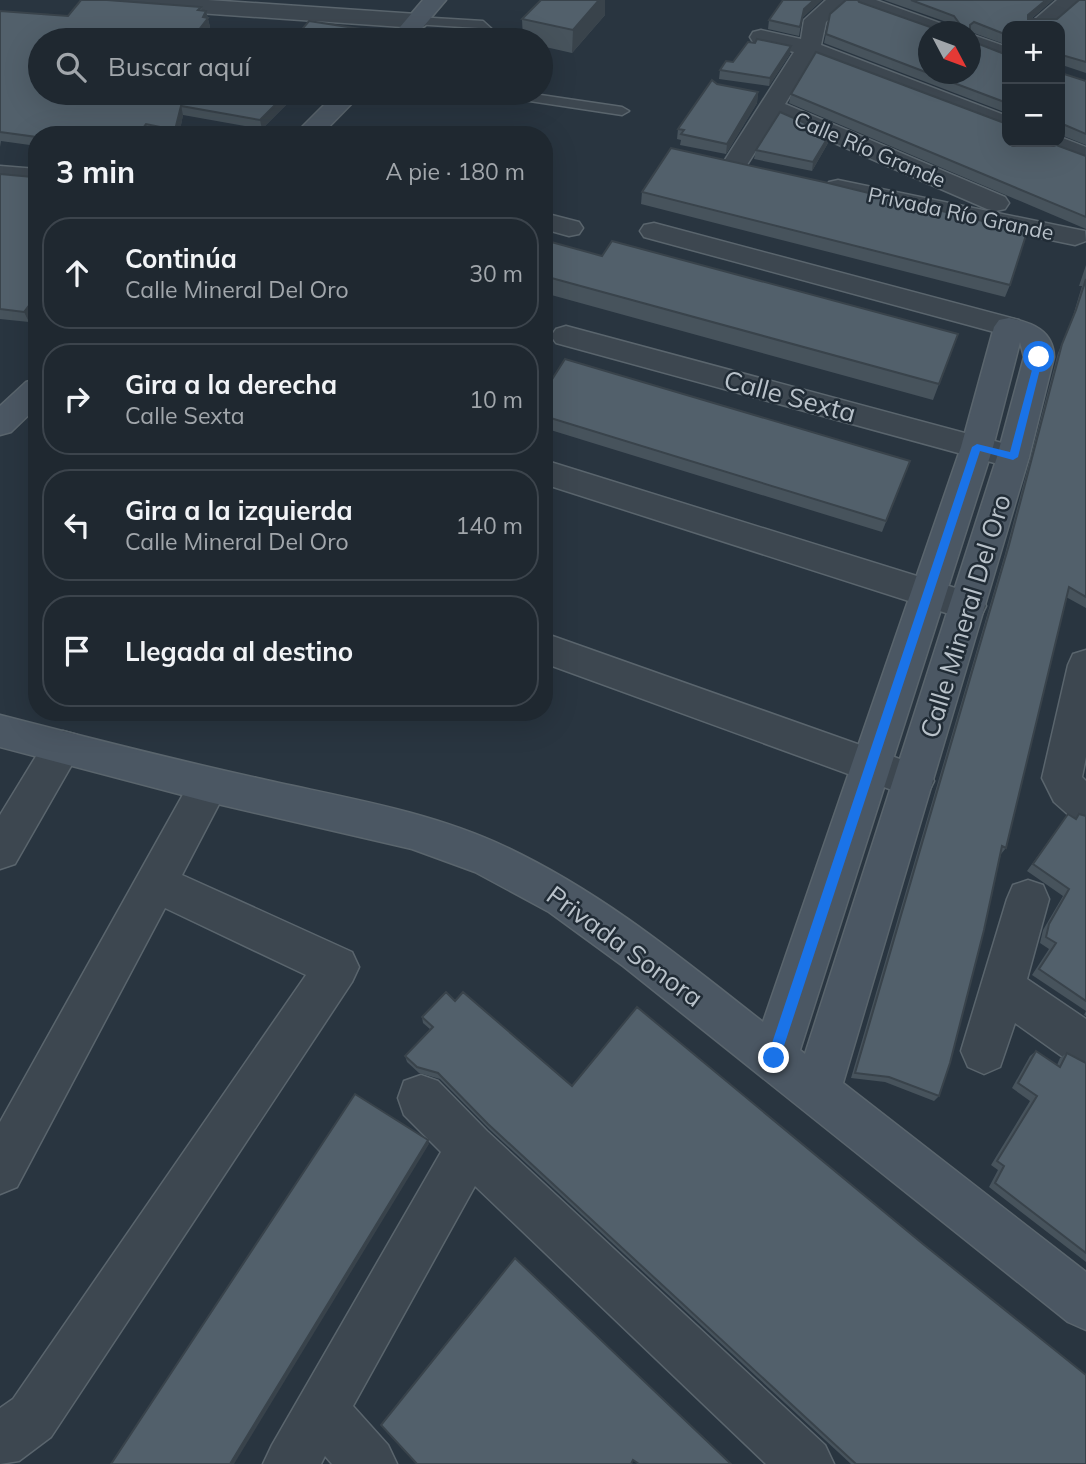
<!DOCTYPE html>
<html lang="es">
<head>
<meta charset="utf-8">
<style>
  :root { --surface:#1f2830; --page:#2c343c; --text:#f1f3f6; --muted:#a1a6ab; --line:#3c444c }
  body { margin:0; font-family:Mulish,sans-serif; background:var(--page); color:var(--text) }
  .controls { position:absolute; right:21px; top:21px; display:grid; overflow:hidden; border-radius:14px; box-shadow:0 7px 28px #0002 }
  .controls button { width:63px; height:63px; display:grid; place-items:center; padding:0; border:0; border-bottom:2px solid var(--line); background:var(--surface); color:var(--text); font:35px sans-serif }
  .compass { position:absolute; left:918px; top:21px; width:63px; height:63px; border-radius:50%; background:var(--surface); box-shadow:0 7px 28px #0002; rotate:131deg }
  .stop { position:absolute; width:21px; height:21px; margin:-16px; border:5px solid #1a73e8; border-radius:50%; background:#fff }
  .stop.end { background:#1a73e8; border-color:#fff; box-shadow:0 2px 7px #0008 }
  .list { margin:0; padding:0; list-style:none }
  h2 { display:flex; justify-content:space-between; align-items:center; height:91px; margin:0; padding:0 28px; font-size:30px }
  h2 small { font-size:23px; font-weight:400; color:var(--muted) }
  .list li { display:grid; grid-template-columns:46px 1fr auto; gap:21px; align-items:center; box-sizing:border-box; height:112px; margin:0 14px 14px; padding:0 14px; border:2px solid var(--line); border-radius:28px }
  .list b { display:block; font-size:26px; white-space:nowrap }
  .list p { margin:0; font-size:23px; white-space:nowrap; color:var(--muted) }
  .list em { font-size:23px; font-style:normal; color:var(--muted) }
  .icon { flex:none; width:38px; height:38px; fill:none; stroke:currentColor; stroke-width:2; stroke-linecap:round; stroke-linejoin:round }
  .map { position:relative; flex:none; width:1086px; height:1464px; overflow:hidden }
  .search { position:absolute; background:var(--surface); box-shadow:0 7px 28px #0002; left:28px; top:28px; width:525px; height:77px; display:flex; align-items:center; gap:18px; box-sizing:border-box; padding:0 24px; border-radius:38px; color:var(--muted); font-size:26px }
  .panel { position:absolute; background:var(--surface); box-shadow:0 7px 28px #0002; left:28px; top:126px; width:525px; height:595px; border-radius:28px }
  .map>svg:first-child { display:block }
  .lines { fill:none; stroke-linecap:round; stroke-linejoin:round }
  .lane-casing { stroke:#5a656d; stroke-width:3 }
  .street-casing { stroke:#5a656d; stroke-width:3 }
  .secondary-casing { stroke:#5a656d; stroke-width:3 }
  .lane { fill:#3d4750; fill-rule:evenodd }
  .street { fill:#3d4750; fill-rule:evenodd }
  .secondary { fill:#4b5763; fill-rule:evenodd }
  .wall { fill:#47535c }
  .shaded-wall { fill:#39434b }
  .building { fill:#52606b; stroke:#39434b; stroke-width:2 }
  .route { fill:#1a73e8 }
  .labels { text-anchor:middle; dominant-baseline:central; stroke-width:5; stroke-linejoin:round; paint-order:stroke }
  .far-street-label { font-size:21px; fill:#b9c2ca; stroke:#212c36 }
  .street-label { font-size:26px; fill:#b9c2ca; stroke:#212c36 }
</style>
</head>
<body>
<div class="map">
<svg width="1086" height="1464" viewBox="0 0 1086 1464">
  <rect width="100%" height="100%" fill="#293540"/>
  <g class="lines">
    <defs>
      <g id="lane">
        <polygon points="417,17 483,21 494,31 490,40 478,40 482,31 479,28 413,24 411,21"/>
        <polygon points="496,93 527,93 622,107 629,111 622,115 503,97"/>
      </g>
      <g id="street">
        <polygon points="101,0 208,0 417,14 425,16 428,21 425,26 417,28 112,7 104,5"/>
        <polygon points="826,0 850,0 826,22 821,45 1007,116 1007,132 813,58 785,104 1005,197 1009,203 1005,209 996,211 987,209 777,118 743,171 734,174 725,171 721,166 794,52 753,42 750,37 753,32 761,30 801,39 804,20"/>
        <polygon points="858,0 876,0 951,27 954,32 928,32 928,34 858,9 855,4"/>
        <polygon points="1057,0 1082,0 1052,26 1027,26"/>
        <polygon points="970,34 1007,47 1007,62 970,49"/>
        <polygon points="1060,137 1086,147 1086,164 1041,147 1037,142 1060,142"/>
        <polygon points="0,166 37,169 37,185 0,182"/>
        <polygon points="838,180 1075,229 1085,231 1086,241 1075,245 829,194 825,188 829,182"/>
        <polygon points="544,213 579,222 583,228 579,234 569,236 544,229"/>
        <polygon points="654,223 1019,320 1024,327 1019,334 1009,336 644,237 640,231 644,225"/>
        <polygon points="566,326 1013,446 1024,449 1029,457 1024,465 1013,468 556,343 551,336 556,329"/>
        <polygon points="544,460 981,596 986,606 981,616 968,620 544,484"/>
        <polygon points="544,633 928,769 934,781 928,793 914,798 544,663"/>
        <polygon points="1086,650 1086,757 1082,777 1086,781 1086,824 1072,818 1054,802 1042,778 1068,665 1073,654"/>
        <polygon points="63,731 77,735 82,747 15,864 0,869 0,815 49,735"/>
        <polygon points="209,768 223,773 229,785 182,875 352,952 359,967 352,982 51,1437 19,1461 0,1464 0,1408 13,1399 306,975 165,908 17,1187 0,1194 0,1122 195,773"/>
        <polygon points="1028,880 1043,885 1049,899 1027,979 1086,1019 1086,1069 1070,1062 1015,1023 1000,1067 984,1074 968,1067 961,1051 1007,899 1013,885"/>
        <polygon points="421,1075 438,1081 487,1131 825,1445 834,1464 766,1464 475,1186 353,1406 388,1445 397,1464 332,1464 325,1456 321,1464 263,1464 272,1445 441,1152 404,1115 398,1098 404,1081"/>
      </g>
      <g id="secondary">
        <polygon points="423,0 446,0 412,40 389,40"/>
        <polygon points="336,93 362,93 321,135 294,135"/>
        <path d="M1009 318C1032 323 1053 330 1054 357L1029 457 843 1083 1086 1272V1330L1068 1322 623 966 549 912 475 872 412 849 209 802 0 747V715C85 737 171 759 257 778 340 797 428 810 506 847 603 893 680 957 763 1022L961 447 994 327 999 320ZM1020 342 1024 357 997 457 805 1054 800 1050 993 447Z"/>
        <polygon points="37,379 37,407 11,432 0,435 0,406 26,382"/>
      </g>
    </defs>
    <!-- lane casing -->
    <use href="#lane" class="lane-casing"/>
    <!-- street casing -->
    <use href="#street" class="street-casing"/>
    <!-- secondary casing -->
    <use href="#secondary" class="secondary-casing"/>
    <!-- lane -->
    <use href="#lane" class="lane"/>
    <!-- street -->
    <use href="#street" class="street"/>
    <!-- secondary -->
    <use href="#secondary" class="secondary"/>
  </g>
  <!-- wall -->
  <g class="wall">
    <polygon points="783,0 822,0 802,18 799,36 768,29 769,20"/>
    <polygon points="884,0 1053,0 1031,19 1057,19 1086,0 1086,73 1062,65 1061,73 1086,81 1086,145 1061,135 1060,136 1060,26 1007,26 1007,45 971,32 928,32 971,41 1007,55 1007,113 824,43 830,14 859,2 930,27 952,24"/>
    <polygon points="201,7 202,11 206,11 210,27 201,39 40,93 319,93 313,98 295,96 262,129 183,115 179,135 156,135 149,133 147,135 37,135 37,146 1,141 0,147 0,11 68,16"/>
    <polygon points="605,15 572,53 541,46 541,40 523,40 522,19"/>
    <polygon points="755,43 791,46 790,54 769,86 719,79 720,70 733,62"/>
    <polygon points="717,84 758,92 757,103 726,154 680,145 681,140 677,139 678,129"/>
    <polygon points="791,94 1007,142 1086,156 1086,229 789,103"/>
    <polygon points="828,143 812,171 754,159 756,150"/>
    <polygon points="37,168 37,312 29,322 0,319 0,174 32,177"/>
    <polygon points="642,192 1010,285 1005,297 641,204"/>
    <polygon points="544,240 602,256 958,334 933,400 544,293"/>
    <polygon points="1086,265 1086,608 1066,597 1006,848 1001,854 939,1096 934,1101 885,1082 851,1078 1005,554 1058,353 1072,319 1082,286 1079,286"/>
    <polygon points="544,392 910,461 882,532 544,428"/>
    <polygon points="1068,814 1075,819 1079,814 1086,816 1086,1016 1084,1015 1086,1011 1032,975 1049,949 1040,943 1043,930 1063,896 1027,871"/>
    <polygon points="455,1001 572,1086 1086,1464 851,1464 489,1129 440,1079 419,1073 407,1062 405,1056 431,1030 423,1023 422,1017"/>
    <polygon points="1036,1051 1057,1065 1060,1058 1067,1053 1086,1063 1086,1262 989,1187 998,1170 991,1165 1030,1101 1012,1088 1030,1056"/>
  </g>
  <!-- shaded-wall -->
  <g class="shaded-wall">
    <polygon points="599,0 605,0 605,15 572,53 573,30"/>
    <polygon points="814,0 822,0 802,18 804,9"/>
    <polygon points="1046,0 1053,0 1025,24 1028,15"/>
    <polygon points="206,11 210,27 201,39 201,40 196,40 195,35"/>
    <polygon points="361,29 362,38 360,40 352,40"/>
    <polygon points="791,46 790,54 769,86 770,78"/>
    <polygon points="758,92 757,103 726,154 727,144"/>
    <polygon points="287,93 294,93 295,96 262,129 260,120"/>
    <polygon points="312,93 319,93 313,98"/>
    <polygon points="181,106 183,115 179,135 176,135 175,130"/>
    <polygon points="146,124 149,133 147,135 145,135 143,128"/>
    <polygon points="132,127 135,135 126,135"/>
    <polygon points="830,134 828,143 812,171 813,162"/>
    <polygon points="37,295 37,312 29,322 24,312"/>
    <polygon points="428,1140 429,1144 234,1464 230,1464"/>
  </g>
  <!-- building -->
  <g class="building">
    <polygon points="81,0 107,0 201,7 198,10 206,11 203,17 208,18 195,35 200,35 197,40 40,40 40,93 287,93 260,120 181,106 175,130 146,124 143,128 132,127 126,135 37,135 37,137 0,132 0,11 68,16"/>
    <polygon points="541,0 599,0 573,30 522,19"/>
    <polygon points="783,0 814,0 804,9 800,27 769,20"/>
    <polygon points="846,0 858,0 859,2 930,27 959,23 954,16 911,0 1046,0 1028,15 1028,19 1057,19 1079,0 1086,0 1086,62 1062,55 1061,73 1086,81 1086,134 1065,125 1061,130 1060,130 1060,26 1007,26 1007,35 974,22 970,25 970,32 928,32 928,73 826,34 830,14"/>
    <polygon points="309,21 361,29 352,40 293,40"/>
    <polygon points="970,38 971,41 1007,55 1007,103 930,74 970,74"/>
    <polygon points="757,39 791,46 770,78 720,70 726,61 733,62 748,42 755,43"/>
    <polygon points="816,52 1007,124 1007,142 1048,142 1086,156 1086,217 791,94"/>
    <polygon points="712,80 717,84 758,92 727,144 681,134 684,130 678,129"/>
    <polygon points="780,112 830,134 813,162 756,150"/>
    <polygon points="441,127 471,135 435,135"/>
    <polygon points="671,148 824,182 1027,232 1010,285 642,192"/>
    <polygon points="35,167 37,168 37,295 24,312 0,309 0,174 32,177"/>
    <polygon points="544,240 602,256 612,241 958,334 939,384 544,276"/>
    <polygon points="1086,279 1086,597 1069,587 1006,848 1002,846 984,930 950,1063 939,1096 889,1077 855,1073 1009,545 1062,344 1076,310"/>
    <polygon points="565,359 910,461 886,521 544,416 544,392"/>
    <polygon points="1068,814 1076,819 1079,814 1086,816 1086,1001 1039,969 1056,943 1046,937 1049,924 1069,889 1033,864"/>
    <polygon points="446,992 455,1001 463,992 572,1086 637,1007 923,1244 1086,1375 1086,1464 856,1464 488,1124 438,1073 417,1067 405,1056 433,1027 422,1017"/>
    <polygon points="1036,1051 1060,1067 1067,1053 1086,1063 1086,1253 995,1183 1004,1166 997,1161 1037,1096 1018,1083"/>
    <polygon points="355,1094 428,1140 230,1464 111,1464"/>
    <polygon points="515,1258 731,1464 639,1464 633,1460 631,1464 417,1464 381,1425"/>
  </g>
  <!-- route -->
  <polygon class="route" points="1036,355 1043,357 1018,457 1013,460 980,451 780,1058 774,1064 767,1058 972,447 977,444 1010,452"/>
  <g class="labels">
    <!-- far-street labels -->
    <g class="far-street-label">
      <text transform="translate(870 149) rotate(23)">Calle Río Grande</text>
      <text transform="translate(961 213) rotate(12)">Privada Río Grande</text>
    </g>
    <!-- street labels -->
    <g class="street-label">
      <text transform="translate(790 396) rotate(15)">Calle Sexta</text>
      <text transform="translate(965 616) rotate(-73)">Calle Mineral Del Oro</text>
      <text transform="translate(625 946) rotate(36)">Privada Sonora</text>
    </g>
  </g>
</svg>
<div class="controls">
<button>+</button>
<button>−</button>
</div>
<svg class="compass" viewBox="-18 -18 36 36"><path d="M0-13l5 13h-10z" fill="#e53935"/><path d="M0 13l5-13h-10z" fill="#a1a6ab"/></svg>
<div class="stop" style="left:1039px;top:357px"></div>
<div class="stop end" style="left:774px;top:1058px"></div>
<div class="search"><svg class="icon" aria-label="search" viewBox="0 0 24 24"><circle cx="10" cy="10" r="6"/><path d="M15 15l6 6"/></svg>Buscar aquí</div>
<section class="panel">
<h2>3 min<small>A pie · 180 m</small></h2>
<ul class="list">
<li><svg class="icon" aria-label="ahead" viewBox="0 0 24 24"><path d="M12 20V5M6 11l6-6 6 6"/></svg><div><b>Continúa</b><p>Calle Mineral Del Oro</p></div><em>30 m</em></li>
<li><svg class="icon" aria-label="right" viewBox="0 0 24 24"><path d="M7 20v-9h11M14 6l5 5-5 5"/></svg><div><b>Gira a la derecha</b><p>Calle Sexta</p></div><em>10 m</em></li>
<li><svg class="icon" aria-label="left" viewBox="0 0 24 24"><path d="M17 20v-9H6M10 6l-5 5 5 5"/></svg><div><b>Gira a la izquierda</b><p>Calle Mineral Del Oro</p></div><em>140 m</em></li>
<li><svg class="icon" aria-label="arrive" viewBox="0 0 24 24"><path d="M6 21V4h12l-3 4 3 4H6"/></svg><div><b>Llegada al destino</b></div></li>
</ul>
</section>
</div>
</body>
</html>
